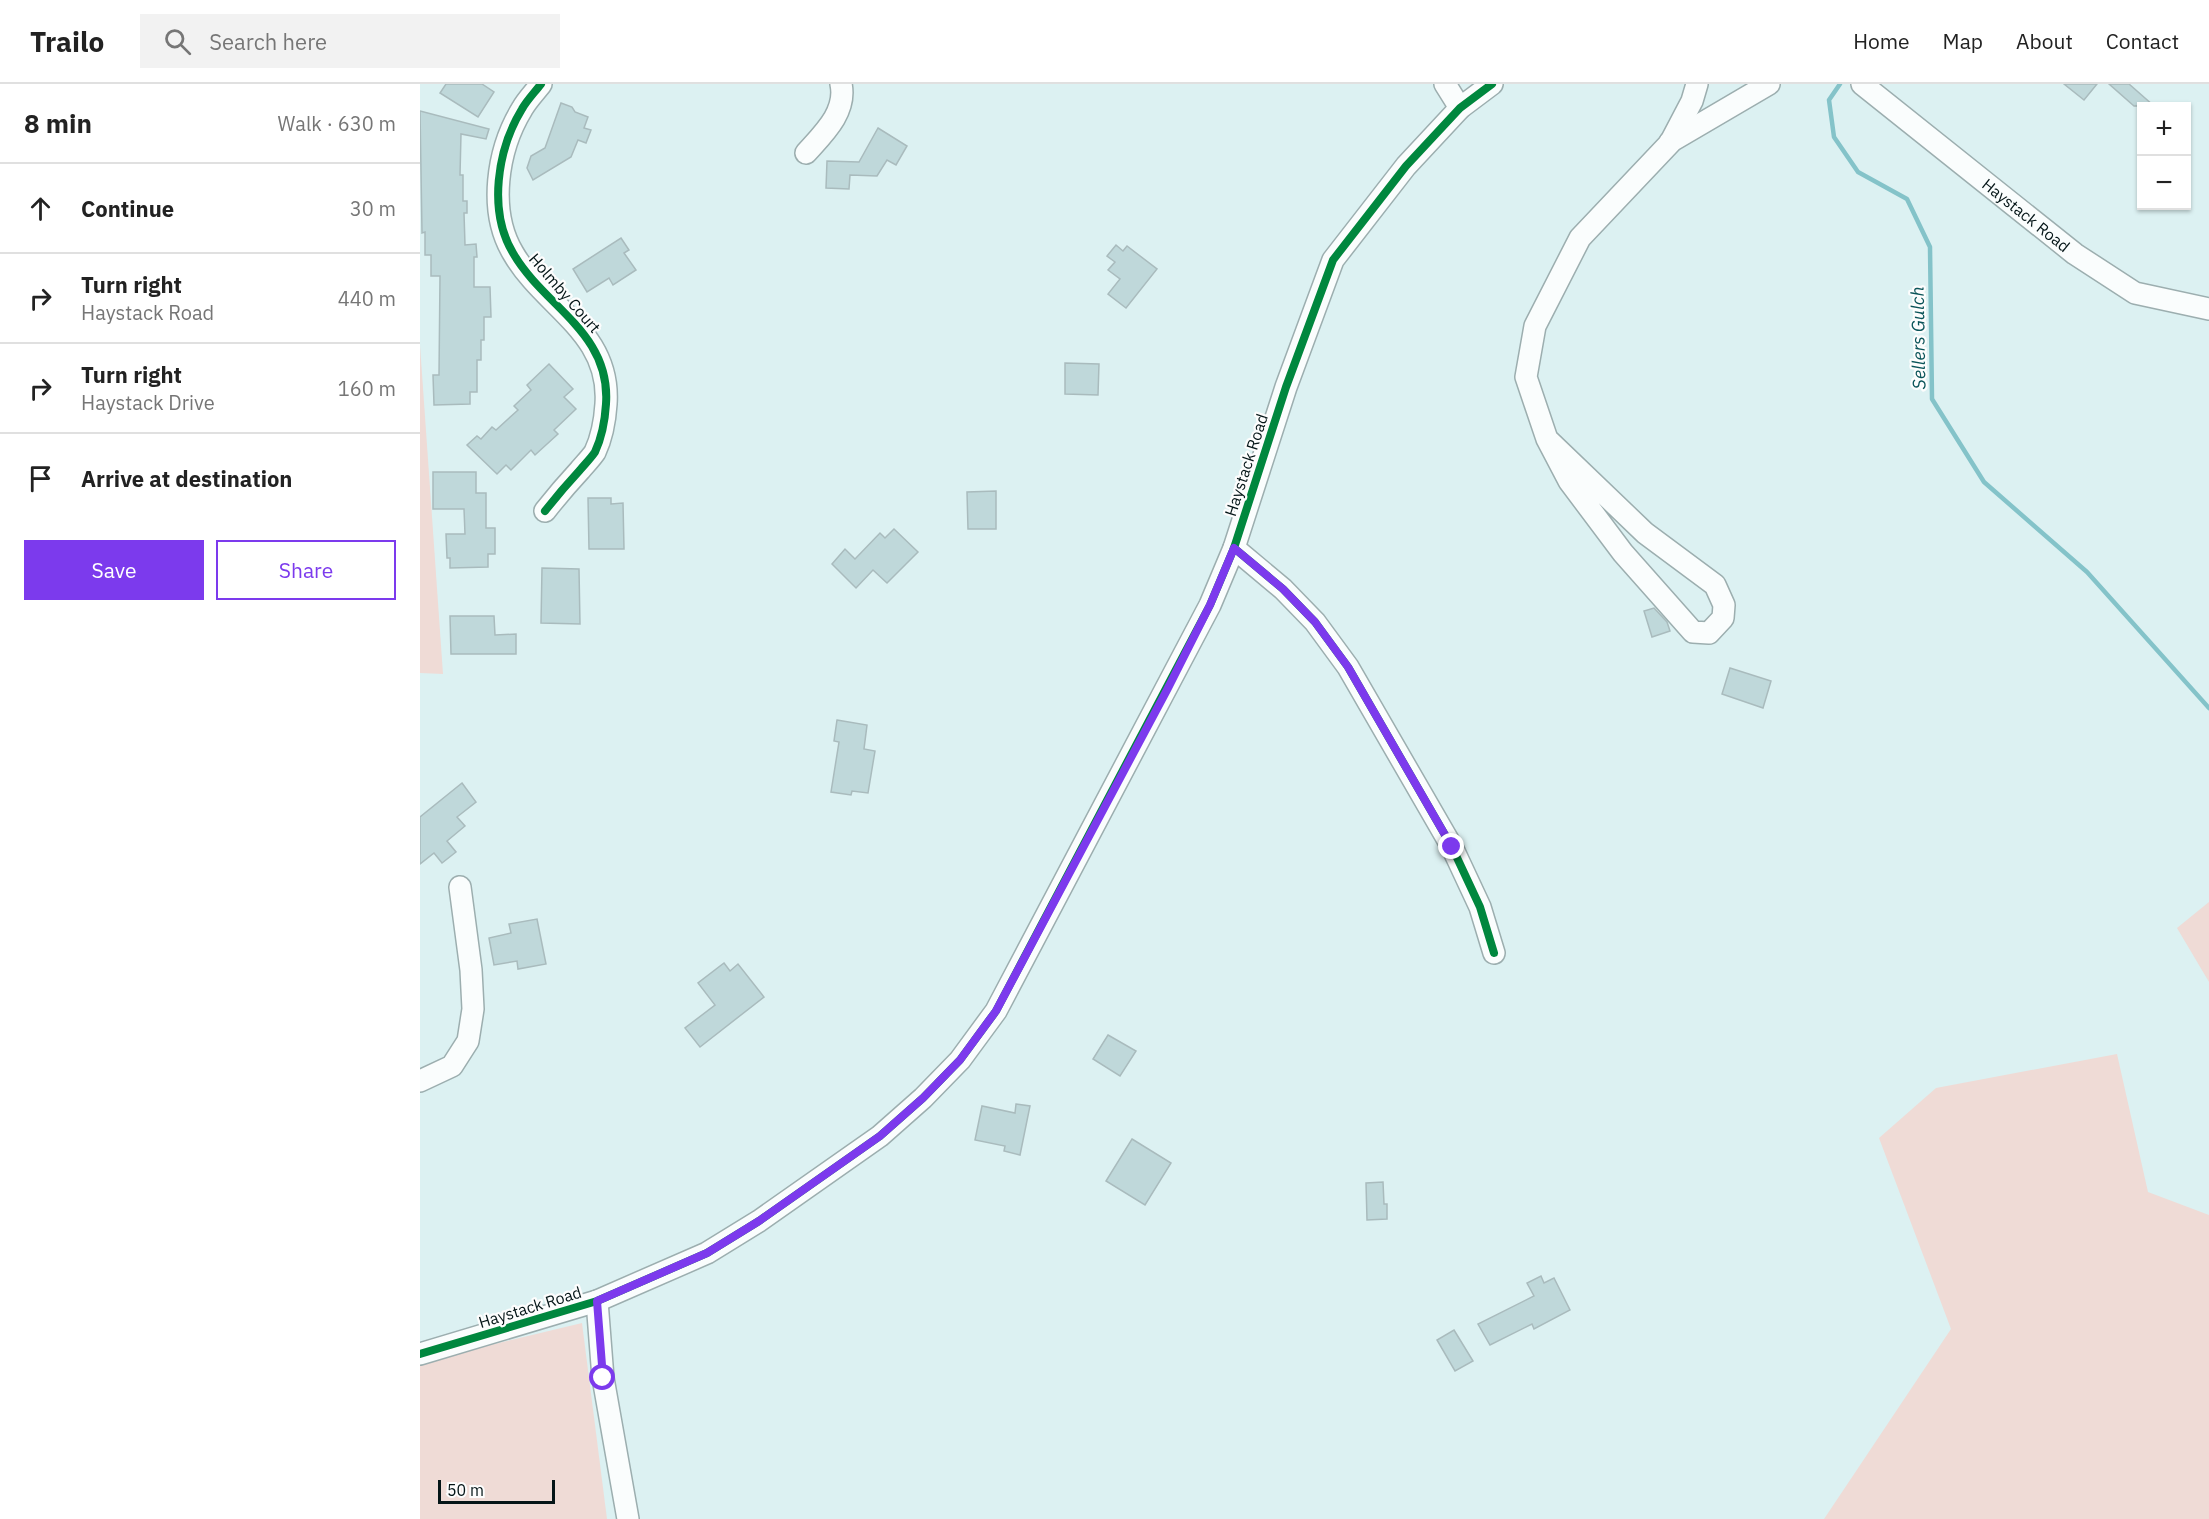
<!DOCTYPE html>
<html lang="en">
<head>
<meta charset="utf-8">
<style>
  :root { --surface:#fff; --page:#f2f2f2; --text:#222; --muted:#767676; --line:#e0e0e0; --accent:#7c3aed }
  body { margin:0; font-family:"IBM Plex Sans",sans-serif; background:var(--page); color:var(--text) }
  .controls { position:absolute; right:18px; top:18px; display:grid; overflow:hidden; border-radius:0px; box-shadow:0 2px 4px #0004 }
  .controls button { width:54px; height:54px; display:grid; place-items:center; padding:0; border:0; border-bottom:2px solid var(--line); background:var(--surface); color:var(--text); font:30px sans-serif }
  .scale { position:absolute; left:18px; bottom:15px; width:117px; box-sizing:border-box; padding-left:6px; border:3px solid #041517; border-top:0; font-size:16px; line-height:21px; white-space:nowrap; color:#041517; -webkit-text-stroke:4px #fdfdfd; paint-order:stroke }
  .stop { position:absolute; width:18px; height:18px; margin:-14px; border:4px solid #7c3aed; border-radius:50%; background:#fff }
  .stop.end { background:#7c3aed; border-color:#fff; box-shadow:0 2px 6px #0008 }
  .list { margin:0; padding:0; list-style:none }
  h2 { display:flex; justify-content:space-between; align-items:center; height:78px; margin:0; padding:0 24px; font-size:26px }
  h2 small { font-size:20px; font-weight:400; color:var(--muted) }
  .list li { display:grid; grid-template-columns:39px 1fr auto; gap:18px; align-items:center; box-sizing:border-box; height:90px; padding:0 24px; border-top:2px solid var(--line) }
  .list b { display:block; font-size:22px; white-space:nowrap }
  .list p { margin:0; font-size:20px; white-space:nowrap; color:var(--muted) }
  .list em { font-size:20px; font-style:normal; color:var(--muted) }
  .actions { display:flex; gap:12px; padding:18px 24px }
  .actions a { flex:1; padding:14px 0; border:2px solid var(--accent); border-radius:0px; text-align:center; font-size:21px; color:var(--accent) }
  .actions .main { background:var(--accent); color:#fff }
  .icon { flex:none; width:33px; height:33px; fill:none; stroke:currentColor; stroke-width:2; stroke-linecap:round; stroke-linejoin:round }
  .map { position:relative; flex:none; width:1789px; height:1435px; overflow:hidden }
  header { display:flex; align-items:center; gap:36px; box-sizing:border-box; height:84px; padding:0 30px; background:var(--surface); border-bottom:2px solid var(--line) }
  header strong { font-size:28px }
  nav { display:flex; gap:33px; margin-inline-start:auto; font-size:21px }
  .search { width:420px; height:54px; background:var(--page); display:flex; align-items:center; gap:15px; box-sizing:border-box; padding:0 21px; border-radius:0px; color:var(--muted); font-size:22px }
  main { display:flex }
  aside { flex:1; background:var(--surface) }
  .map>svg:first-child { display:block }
  .green { fill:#efdbd6 }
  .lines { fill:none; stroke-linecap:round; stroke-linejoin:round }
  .stream { stroke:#84c3c9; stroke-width:4.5 }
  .building { fill:#bfd8da; stroke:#a9bbbd; stroke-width:1.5 }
  .minor-casing { stroke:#9caeaf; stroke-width:24 }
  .minor { stroke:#fafdfd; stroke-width:21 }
  .cycleway-casing { stroke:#fdfdfd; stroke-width:11 }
  .cycleway { stroke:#00873e; stroke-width:8 }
  .route { stroke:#7c3aed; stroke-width:8 }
  .labels { text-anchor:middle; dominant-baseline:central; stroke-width:4.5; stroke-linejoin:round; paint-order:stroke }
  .street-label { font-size:16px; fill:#041517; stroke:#fdfdfd }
  .water-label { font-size:18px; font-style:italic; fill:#0a5459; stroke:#fdfdfd }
</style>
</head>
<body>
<header>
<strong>Trailo</strong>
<div class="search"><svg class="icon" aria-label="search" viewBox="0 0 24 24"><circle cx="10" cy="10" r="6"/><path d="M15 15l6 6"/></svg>Search here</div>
<nav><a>Home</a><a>Map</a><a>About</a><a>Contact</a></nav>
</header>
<main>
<aside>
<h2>8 min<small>Walk · 630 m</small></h2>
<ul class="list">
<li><svg class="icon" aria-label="ahead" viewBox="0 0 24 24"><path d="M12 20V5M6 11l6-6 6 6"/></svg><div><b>Continue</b></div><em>30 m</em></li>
<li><svg class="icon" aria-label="right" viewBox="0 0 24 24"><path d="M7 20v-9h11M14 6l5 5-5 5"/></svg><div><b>Turn right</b><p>Haystack Road</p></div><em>440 m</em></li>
<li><svg class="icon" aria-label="right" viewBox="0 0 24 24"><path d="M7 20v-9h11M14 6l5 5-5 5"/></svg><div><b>Turn right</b><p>Haystack Drive</p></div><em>160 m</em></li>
<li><svg class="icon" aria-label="arrive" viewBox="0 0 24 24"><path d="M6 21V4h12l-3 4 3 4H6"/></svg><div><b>Arrive at destination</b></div></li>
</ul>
<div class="actions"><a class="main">Save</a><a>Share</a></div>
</aside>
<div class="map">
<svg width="1789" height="1435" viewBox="0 0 1789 1435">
  <rect width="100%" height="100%" fill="#dcf1f2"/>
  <!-- green -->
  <g class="green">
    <polygon points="0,261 23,590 0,589"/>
    <polygon points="1789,818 1789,898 1757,844"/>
    <polygon points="1697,970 1728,1108 1789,1131 1789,1435 1404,1435 1531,1245 1459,1054 1516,1004"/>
    <polygon points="162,1239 187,1435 0,1435 0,1278"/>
  </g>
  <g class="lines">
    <!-- stream -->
    <polyline class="stream" points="1420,0 1409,16 1414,53 1438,88 1487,115 1510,163 1512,315 1564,398 1667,488 1789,624"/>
  </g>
  <!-- building -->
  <g class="building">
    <polygon points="26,0 62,0 74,8 58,33 20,9"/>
    <polygon points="1644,0 1677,0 1664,16"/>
    <polygon points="1689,0 1709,0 1734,22 1714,22"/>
    <polygon points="141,19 152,23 155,28 168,33 164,44 171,46 166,59 158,56 151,73 113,96 107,84 111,72 125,64"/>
    <polygon points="0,27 69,45 66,55 41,50 40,91 43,91 43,117 47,117 47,129 44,129 45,161 56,160 57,173 54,173 54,203 70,203 71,233 64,233 64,256 61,256 61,276 57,276 57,308 50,308 50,320 14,321 13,291 19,291 20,192 11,192 11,171 5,171 5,148 2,149"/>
    <polygon points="458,44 487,62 476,81 467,76 457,92 430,91 429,105 406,104 407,77 439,78"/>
    <polygon points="201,154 209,166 204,169 216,186 193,201 189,194 167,208 153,185"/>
    <polygon points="696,161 703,167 707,162 737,185 706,224 688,210 700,195 688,186 695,178 687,172"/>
    <polygon points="645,279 679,280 678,311 645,310"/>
    <polygon points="129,280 153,305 144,313 156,325 134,346 138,350 115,371 111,366 91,386 86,381 77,390 47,361 57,352 61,355 72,343 76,346 98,326 94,322 111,306 107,301"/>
    <polygon points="13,388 56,388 56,409 66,409 66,444 75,444 75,470 68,470 68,483 30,484 30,474 27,474 26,450 45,450 44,425 13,425"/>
    <polygon points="576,407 576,445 548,445 547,408"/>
    <polygon points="168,414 191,414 191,420 203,419 204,465 169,465"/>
    <polygon points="474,445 498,468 467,499 453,486 436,504 412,480 425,465 435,475 460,449 465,454"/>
    <polygon points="122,484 159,485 160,540 121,539"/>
    <polygon points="1234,524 1247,538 1250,547 1232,553 1224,527"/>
    <polygon points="30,532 74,532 75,551 96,550 96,570 31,570"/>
    <polygon points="1310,584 1351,597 1343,624 1302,610"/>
    <polygon points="417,636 447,641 444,665 455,667 448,709 432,707 431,711 411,708 419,658 414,657"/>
    <polygon points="42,699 56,718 37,733 45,742 27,757 36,768 22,779 14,769 0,780 0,733"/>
    <polygon points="117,835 126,880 98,885 97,877 74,881 69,854 91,849 89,840"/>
    <polygon points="304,879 310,887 318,880 344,913 280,963 265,944 295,921 278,899"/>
    <polygon points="688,951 716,967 700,992 673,975"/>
    <polygon points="596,1020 610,1022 600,1071 584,1067 585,1062 555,1056 562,1022 595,1029"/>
    <polygon points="712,1055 751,1079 725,1121 686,1097"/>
    <polygon points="963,1098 964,1120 967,1120 967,1135 947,1136 946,1099"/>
    <polygon points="1121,1192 1124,1199 1134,1194 1150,1226 1114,1245 1112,1240 1070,1261 1058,1240 1114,1212 1107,1199"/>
    <polygon points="1034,1246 1053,1277 1035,1287 1017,1256"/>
  </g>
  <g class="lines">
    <defs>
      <g id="minor">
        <path d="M121 0C115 8 107 16 102 25 77 66 68 127 93 169 124 223 191 248 186 320 185 336 182 353 175 368 171 374 165 380 160 386 148 399 136 413 125 427"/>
        <polyline points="1025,0 1040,24"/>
        <path id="s1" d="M1442 0 1655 170 1715 209 1789 225"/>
        <polyline points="1250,58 1349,0"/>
        <path d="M386 69C403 50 427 28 421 0"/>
        <polyline points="1127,355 1225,449 1295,501 1304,521 1303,534 1289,549 1273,548 1203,469 1149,397 1127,355 1106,293 1115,242 1160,154 1250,59 1272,17 1277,0"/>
        <polyline points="814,464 863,505 895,538 928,583 1032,763 1060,823 1074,869"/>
        <polyline points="0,997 32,982 48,957 53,925 51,886 40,803"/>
        <polyline points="177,1217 183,1294 208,1435"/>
        <polyline points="0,1270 177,1217 287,1169 339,1137 460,1052 503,1014 540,976 576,927 790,521 814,464 866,303 913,176 986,82 1040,24 1072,0"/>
      </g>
    </defs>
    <!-- minor casing -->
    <use href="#minor" class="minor-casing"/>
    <!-- minor -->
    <use href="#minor" class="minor"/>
    <defs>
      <g id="cycleway">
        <path d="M121 0C115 8 107 16 102 25 77 66 68 127 93 169 124 223 191 248 186 320 185 336 182 353 175 368 171 374 165 380 160 386 148 399 136 413 125 427"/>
        <polyline points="814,464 863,505 895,538 928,583 1032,763 1060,823 1074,869"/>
        <polyline points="0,1270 177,1217 287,1169 339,1137 460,1052 503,1014 540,976 576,927 790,521 814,464 866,303 913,176 986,82 1040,24 1072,0"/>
      </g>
    </defs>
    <!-- cycleway casing -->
    <use href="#cycleway" class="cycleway-casing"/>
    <!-- cycleway -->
    <use href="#cycleway" class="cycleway"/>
  </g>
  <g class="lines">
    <!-- route -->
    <polyline class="route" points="183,1294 177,1217 287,1169 339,1137 460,1052 503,1014 540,976 576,927 747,606 790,521 814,464 863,505 895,538 928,583 1032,763"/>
  </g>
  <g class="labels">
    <!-- street labels -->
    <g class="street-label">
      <text stroke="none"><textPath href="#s1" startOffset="210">Haystack Road</textPath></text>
      <text transform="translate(145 209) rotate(49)">Holmby Court</text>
      <text transform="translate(826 381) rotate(-72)">Haystack Road</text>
      <text transform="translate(110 1223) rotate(-17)">Haystack Road</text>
    </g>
    <!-- water labels -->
    <g class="water-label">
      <text transform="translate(1498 254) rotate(-91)">Sellers Gulch</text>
    </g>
  </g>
</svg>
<div class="controls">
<button>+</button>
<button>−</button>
</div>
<div class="scale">50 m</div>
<div class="stop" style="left:183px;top:1294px"></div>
<div class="stop end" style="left:1032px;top:763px"></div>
</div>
</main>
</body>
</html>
